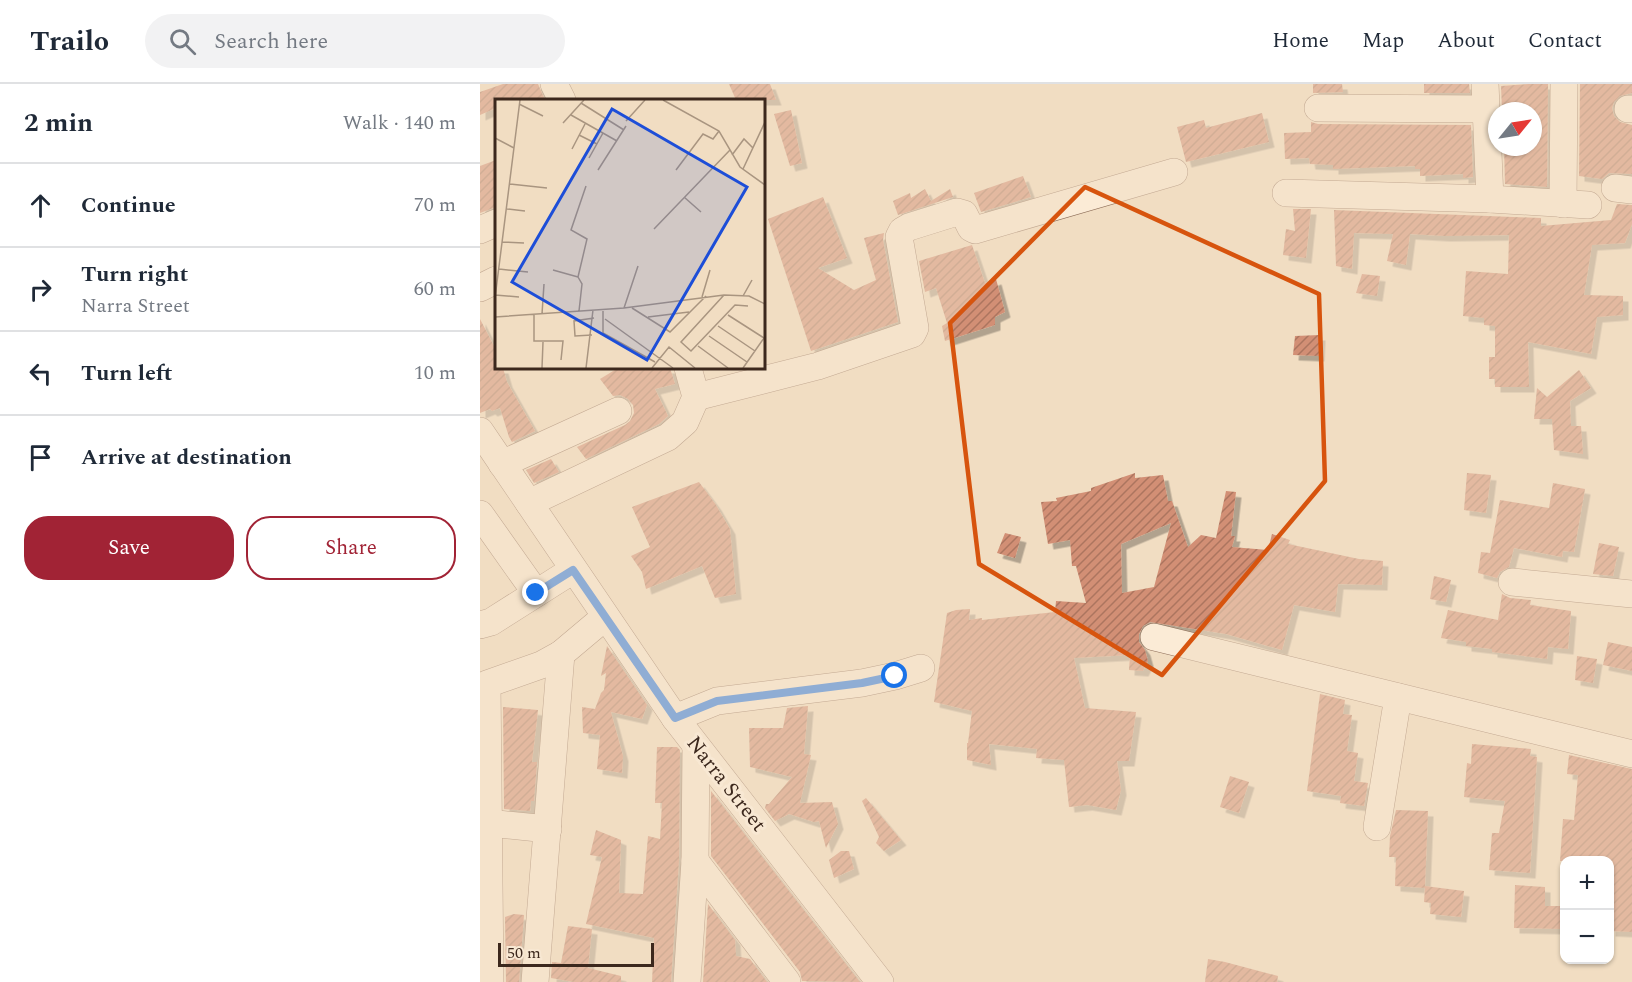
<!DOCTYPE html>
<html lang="en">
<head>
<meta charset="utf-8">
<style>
  :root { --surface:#fff; --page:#f2f2f3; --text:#1f2937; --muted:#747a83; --line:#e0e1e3; --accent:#a12335 }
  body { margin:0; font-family:Spectral,serif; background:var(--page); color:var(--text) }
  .controls { position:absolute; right:18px; bottom:18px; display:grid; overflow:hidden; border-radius:12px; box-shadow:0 2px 4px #0004 }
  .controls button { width:54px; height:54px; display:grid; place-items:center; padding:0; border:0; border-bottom:2px solid var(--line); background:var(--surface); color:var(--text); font:30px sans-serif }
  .compass { position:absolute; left:1008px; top:18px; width:54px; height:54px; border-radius:50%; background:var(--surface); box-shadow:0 2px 4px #0004; rotate:60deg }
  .scale { position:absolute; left:18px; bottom:15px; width:156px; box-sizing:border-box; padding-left:6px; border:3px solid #3c281d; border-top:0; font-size:16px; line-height:21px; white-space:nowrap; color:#3c281d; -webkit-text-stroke:4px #f8e8d3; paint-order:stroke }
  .stop { position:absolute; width:18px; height:18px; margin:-14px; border:4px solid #1a73e8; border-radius:50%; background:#fff }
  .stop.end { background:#1a73e8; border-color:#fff; box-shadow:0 2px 6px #0008 }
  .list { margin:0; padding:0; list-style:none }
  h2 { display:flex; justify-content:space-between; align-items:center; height:78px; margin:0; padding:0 24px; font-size:26px }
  h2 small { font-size:20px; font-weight:400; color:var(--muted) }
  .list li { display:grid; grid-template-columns:39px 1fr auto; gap:18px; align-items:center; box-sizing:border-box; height:84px; padding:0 24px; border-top:2px solid var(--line) }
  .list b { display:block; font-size:22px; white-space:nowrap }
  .list p { margin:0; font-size:20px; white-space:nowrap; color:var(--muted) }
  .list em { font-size:20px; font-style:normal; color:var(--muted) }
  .actions { display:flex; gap:12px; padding:18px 24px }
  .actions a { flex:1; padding:14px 0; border:2px solid var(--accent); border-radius:24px; text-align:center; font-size:21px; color:var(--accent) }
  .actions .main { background:var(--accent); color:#fff }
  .icon { flex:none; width:33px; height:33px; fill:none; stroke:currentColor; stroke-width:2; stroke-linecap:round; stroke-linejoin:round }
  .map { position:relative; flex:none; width:1152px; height:898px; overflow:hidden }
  header { display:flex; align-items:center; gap:36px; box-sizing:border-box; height:84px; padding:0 30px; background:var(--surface); border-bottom:2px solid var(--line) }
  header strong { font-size:28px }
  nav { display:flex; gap:33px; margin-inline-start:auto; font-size:21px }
  .search { width:420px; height:54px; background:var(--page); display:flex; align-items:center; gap:15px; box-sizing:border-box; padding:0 21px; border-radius:33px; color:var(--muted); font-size:22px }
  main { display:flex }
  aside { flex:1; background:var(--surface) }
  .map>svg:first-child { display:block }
  .building { fill:url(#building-hatch); fill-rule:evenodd; filter:url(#shadow) }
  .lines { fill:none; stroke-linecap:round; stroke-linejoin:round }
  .minor-casing { stroke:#8d6d58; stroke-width:28 }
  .minor { stroke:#fbebd6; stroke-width:27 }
  .route { stroke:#1a73e8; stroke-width:8 }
  .marked { fill:none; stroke:#d7540e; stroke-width:4.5; stroke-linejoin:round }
  .labels { text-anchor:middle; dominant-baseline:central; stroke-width:6; stroke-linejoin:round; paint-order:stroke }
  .street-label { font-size:21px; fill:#3c281d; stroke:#f8e8d3 }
  .inset-road { fill:none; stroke:#a99580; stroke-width:1.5 }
  .view { fill:#1d4ed8; fill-opacity:0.15; stroke:#1d4ed8; stroke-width:3 }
  .inset-edge { fill:none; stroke:#3c281d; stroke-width:3 }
</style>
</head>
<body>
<header>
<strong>Trailo</strong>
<div class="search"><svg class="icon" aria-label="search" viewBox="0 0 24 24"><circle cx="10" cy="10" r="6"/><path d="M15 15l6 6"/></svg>Search here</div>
<nav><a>Home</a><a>Map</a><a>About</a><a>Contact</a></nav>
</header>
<main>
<aside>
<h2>2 min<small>Walk · 140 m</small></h2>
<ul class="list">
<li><svg class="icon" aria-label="ahead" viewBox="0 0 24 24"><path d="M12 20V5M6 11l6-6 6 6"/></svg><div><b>Continue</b></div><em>70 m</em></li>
<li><svg class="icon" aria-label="right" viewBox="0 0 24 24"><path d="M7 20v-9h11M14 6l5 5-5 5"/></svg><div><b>Turn right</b><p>Narra Street</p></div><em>60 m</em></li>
<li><svg class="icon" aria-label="left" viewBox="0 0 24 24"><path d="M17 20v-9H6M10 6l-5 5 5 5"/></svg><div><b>Turn left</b></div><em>10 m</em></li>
<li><svg class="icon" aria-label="arrive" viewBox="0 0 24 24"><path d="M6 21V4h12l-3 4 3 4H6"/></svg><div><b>Arrive at destination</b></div></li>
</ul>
<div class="actions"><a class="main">Save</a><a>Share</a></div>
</aside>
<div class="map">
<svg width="1152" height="898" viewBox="0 0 1152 898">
  <defs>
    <pattern id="building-hatch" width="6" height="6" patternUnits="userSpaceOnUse" patternTransform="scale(1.5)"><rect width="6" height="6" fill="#d28f75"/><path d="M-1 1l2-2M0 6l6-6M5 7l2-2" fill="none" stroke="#ac755f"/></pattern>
    <filter id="shadow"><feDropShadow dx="5.5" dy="5.5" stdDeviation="0" flood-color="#0004"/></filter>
  </defs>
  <rect width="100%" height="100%" fill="#f1ddc2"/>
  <!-- building -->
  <g class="building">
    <polygon points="23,0 58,0 65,16 16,16 16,24 0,31 0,8"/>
    <polygon points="249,0 290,0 296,16 256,16"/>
    <polygon points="833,0 862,0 863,8 833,9"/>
    <polygon points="944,0 989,0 990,9 944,9"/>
    <polygon points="1049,0 1068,0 1067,103 1025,100 1024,63 1053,63 1053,27 1022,27 1021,2"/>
    <polygon points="1100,0 1152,0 1152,9 1140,12 1134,18 1132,24 1134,32 1140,38 1152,41 1152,90 1129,89 1122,95 1099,92"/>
    <polygon points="311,26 322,79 310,82 294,30"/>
    <polygon points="782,29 789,58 706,78 697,43 724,36 726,44"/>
    <polygon points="831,38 838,40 991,41 993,93 983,94 983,90 940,92 940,85 935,85 935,82 853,85 853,81 830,80 829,74 805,75 804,49 831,48"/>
    <polygon points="16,76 16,123 0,129 0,82"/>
    <polygon points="543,92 551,113 501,128 494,109"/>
    <polygon points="445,105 451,117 470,105 473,113 418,131 413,117 430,109 431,114"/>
    <polygon points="343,113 367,174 338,184 374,206 396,196 384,154 404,149 403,156 418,238 331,267 288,135"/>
    <polygon points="1137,120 1152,121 1152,140 1145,159 1112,161 1104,211 1143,212 1143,231 1117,233 1111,270 1048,258 1049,303 1015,303 1015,295 1009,295 1009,273 1015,273 1015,242 1004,241 1004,234 983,232 986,187 1028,190 1029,151 965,152 930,150 926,181 907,177 913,150 874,149 872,185 856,182 854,126 1061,134 1061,142 1131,136"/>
    <polygon points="813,125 831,125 826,174 803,171 806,145 815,147"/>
    <polygon points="492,161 505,199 516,195 525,228 515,233 515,241 465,257 462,242 467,239 456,204 445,208 439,177"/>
    <polygon points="882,190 900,192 897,212 876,209"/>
    <polygon points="0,235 16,266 16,284 23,284 27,298 55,347 32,358 29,353 20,324 12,327 10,325 0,329"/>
    <polygon points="840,251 839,272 813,271 815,252"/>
    <polygon points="138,284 190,284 195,300 175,305 188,332 179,340 106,375 97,363 145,341 150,337 154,329 153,321 148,315 140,311 133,312 120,295"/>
    <polygon points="1099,286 1111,304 1090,317 1091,342 1101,342 1103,370 1074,366 1072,335 1054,335 1057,304 1067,313"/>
    <polygon points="71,375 79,388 54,399 46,386"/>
    <path d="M655 389V394L683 391 688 417H692L708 463 721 451 736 454 746 407 756 408 751 452H755L752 463 788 466 792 450 810 456 808 460 879 475 903 477 902 501 858 500 855 528 814 521 802 566 746 550 670 538 663 542 659 550V558L665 566 668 577 663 587 649 586 650 571 594 574 605 624 656 628 649 677H637L641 706 636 726 607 721 589 723 584 676 556 674 557 665 509 660 511 681 487 676V659H488L492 627 454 618 467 529 476 526 490 525 489 536 502 534V536L575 528 576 517 606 519 596 482H592L590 456 568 460 561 418 577 417 576 414 611 407V404ZM691 439 674 503 642 509 641 460Z"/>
    <polygon points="987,389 1011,391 1006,429 984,426"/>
    <polygon points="219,398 236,421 250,445 256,510 235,514 222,482 166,505 162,488 151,472 170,463 152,423"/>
    <polygon points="1073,399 1105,405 1094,468 1083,467 1082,473 1034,464 1029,483 1020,488 1017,494 998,489 1001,468 1010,469 1020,416 1069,424"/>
    <polygon points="525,449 541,453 535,474 517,469"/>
    <polygon points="1119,459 1139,463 1133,492 1113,490"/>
    <polygon points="954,492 971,496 966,518 950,515"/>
    <polygon points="1022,510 1030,514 1051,516 1050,521 1091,527 1088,565 1068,563 1067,575 1012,568 1012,565 986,562 986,558 961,554 968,526 1018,536"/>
    <polygon points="1128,558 1152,563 1152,587 1123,581"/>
    <polygon points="127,562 167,621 162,635 131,628 143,672 142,689 117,685 120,651 103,649 102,623 115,625 121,609 124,606 126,589 121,592"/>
    <polygon points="1097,572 1117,575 1113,599 1095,596"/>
    <polygon points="840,610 865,616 863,630 872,631 867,667 878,669 874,697 888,699 884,722 860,719 861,712 827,707"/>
    <polygon points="328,622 324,670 331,671 320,719 352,718 358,740 346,764 339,737 334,738 309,730 295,737 285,724 286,720 289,720 312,693 270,683 269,644 303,644 307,624"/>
    <polygon points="23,623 58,626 52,678 57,678 54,717 51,717 50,727 24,725"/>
    <polygon points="992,660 1051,665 1050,672 1057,673 1050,789 1009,786 1012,749 1019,749 1025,717 984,713 987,679 991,680"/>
    <polygon points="177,663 197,663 200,666 199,776 191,898 172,898 174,854 106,840 122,773 110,771 116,746 141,756 139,809 163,810 168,752 180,755 182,719 175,719"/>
    <polygon points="1089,671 1152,685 1152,848 1130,847 1132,777 1080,777 1083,735 1094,736 1098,691 1087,690"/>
    <polygon points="750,692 769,698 759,729 740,723"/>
    <polygon points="231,707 380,898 322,897 320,888 231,772"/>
    <polygon points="386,714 421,756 404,767 396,759 399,753 382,717"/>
    <polygon points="916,726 948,727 945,802 984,807 981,833 950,830 951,819 944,818 945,804 915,802 916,773 909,773 910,752"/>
    <polygon points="361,767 369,767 374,785 354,794 349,776"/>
    <polygon points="1035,801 1065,803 1065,822 1084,822 1084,845 1034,844"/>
    <polygon points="228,820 255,856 256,872 270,875 287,898 223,898"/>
    <polygon points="34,830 44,831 39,898 26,898 25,833"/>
    <polygon points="88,842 112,845 108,884 141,892 141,898 94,898 71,894 72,878 81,879"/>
    <polygon points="728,875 745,878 798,892 797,898 725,898"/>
  </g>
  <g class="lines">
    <defs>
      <g id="minor">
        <polyline points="74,0 82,16"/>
        <polyline points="1005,0 1010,115"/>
        <polyline points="838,24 1006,25"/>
        <polyline points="1148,25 1152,25"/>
        <polyline points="1135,104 1152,106"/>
        <polyline points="806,109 1010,115 1108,121"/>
        <polyline points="1083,120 1084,0"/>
        <polyline points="0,146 16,139"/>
        <polyline points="0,204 16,196"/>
        <polyline points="216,313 338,282 432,250 435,244 419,153 422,147 429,143 477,128 484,130 491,144 495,146 694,88"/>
        <polyline points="0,347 195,634 400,898"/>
        <polyline points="22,380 138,327"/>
        <polyline points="49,419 188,353 205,338 216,313 208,284"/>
        <polyline points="0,430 56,509"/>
        <polyline points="1032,498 1152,510"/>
        <polyline points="0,541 11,538 93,486"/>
        <polyline points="674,553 1152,670"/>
        <polyline points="195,634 237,617 382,599 415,592 441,584"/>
        <polyline points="8,739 68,745"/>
        <polyline points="897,743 918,613"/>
        <polyline points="215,777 307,898"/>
        <polyline points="10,898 7,600 61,581 81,570 125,533"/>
        <polyline points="55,898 81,570"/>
        <polyline points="207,898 215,777 216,662"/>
      </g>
    </defs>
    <!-- minor casing -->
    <use href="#minor" class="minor-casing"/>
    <!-- minor -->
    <use href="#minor" class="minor"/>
  </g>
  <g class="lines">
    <!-- route -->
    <polyline class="route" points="56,509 93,486 195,634 237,617 382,599 415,592"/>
  </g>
  <!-- marked area -->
  <path d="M0 0H1152V898H0ZM605 103 839 210 845 397 682 591 499 480 470 239Z" fill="#f1ddc2" fill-opacity=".55" fill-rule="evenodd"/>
  <path class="marked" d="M605 103 839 210 845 397 682 591 499 480 470 239Z"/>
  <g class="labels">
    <!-- street labels -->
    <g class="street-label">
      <text transform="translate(246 700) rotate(52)">Narra Street</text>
    </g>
  </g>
  <!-- overview -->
  <g transform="translate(15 15)">
    <rect width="270" height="270" fill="#f1ddc2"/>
    <path class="inset-road" d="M168 1 224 32 245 68 270 86M86 4 129 31M24 5 48 17M76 16 122 42M131 22 150 1M68 24 89 1M84 36 102 45M0 39 19 49M77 50 90 25M237 56 249 40 258 49M94 59 108 34M248 70 270 23M103 71 131 27M181 71 208 35 218 40 224 32M15 85 52 89M189 98 206 113M12 110 30 112M159 130 235 51M7 143 29 144M4 170 33 173M58 171 83 178M0 196 24 198M229 196 186 243 196 252 240 206 253 207M248 197 257 181M207 198 215 171M0 199 25 1M129 209 143 167M137 209 175 233 211 197M108 210V234L160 263M84 212 87 185 83 178 92 140 76 131 91 87M39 215V242H68L66 261M47 215 49 185M233 216 269 239 248 269M0 218 129 209 229 196 254 197 270 205M153 218 194 213M110 220 178 269M223 227 260 252M97 236 80 237 79 222 99 219M214 237 252 263M203 247 233 269M47 269 48 243M91 269 98 211M157 269 174 248 200 269"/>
    <path class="view" d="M117 10 252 88 152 261 17 183Z"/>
    <rect width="270" height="270" class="inset-edge"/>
  </g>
</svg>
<div class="controls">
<button>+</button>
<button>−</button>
</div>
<svg class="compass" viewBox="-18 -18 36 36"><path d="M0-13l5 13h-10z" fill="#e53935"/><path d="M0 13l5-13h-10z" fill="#747a83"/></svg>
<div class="scale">50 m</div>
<div class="stop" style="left:415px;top:592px"></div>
<div class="stop end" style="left:56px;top:509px"></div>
</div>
</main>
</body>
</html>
